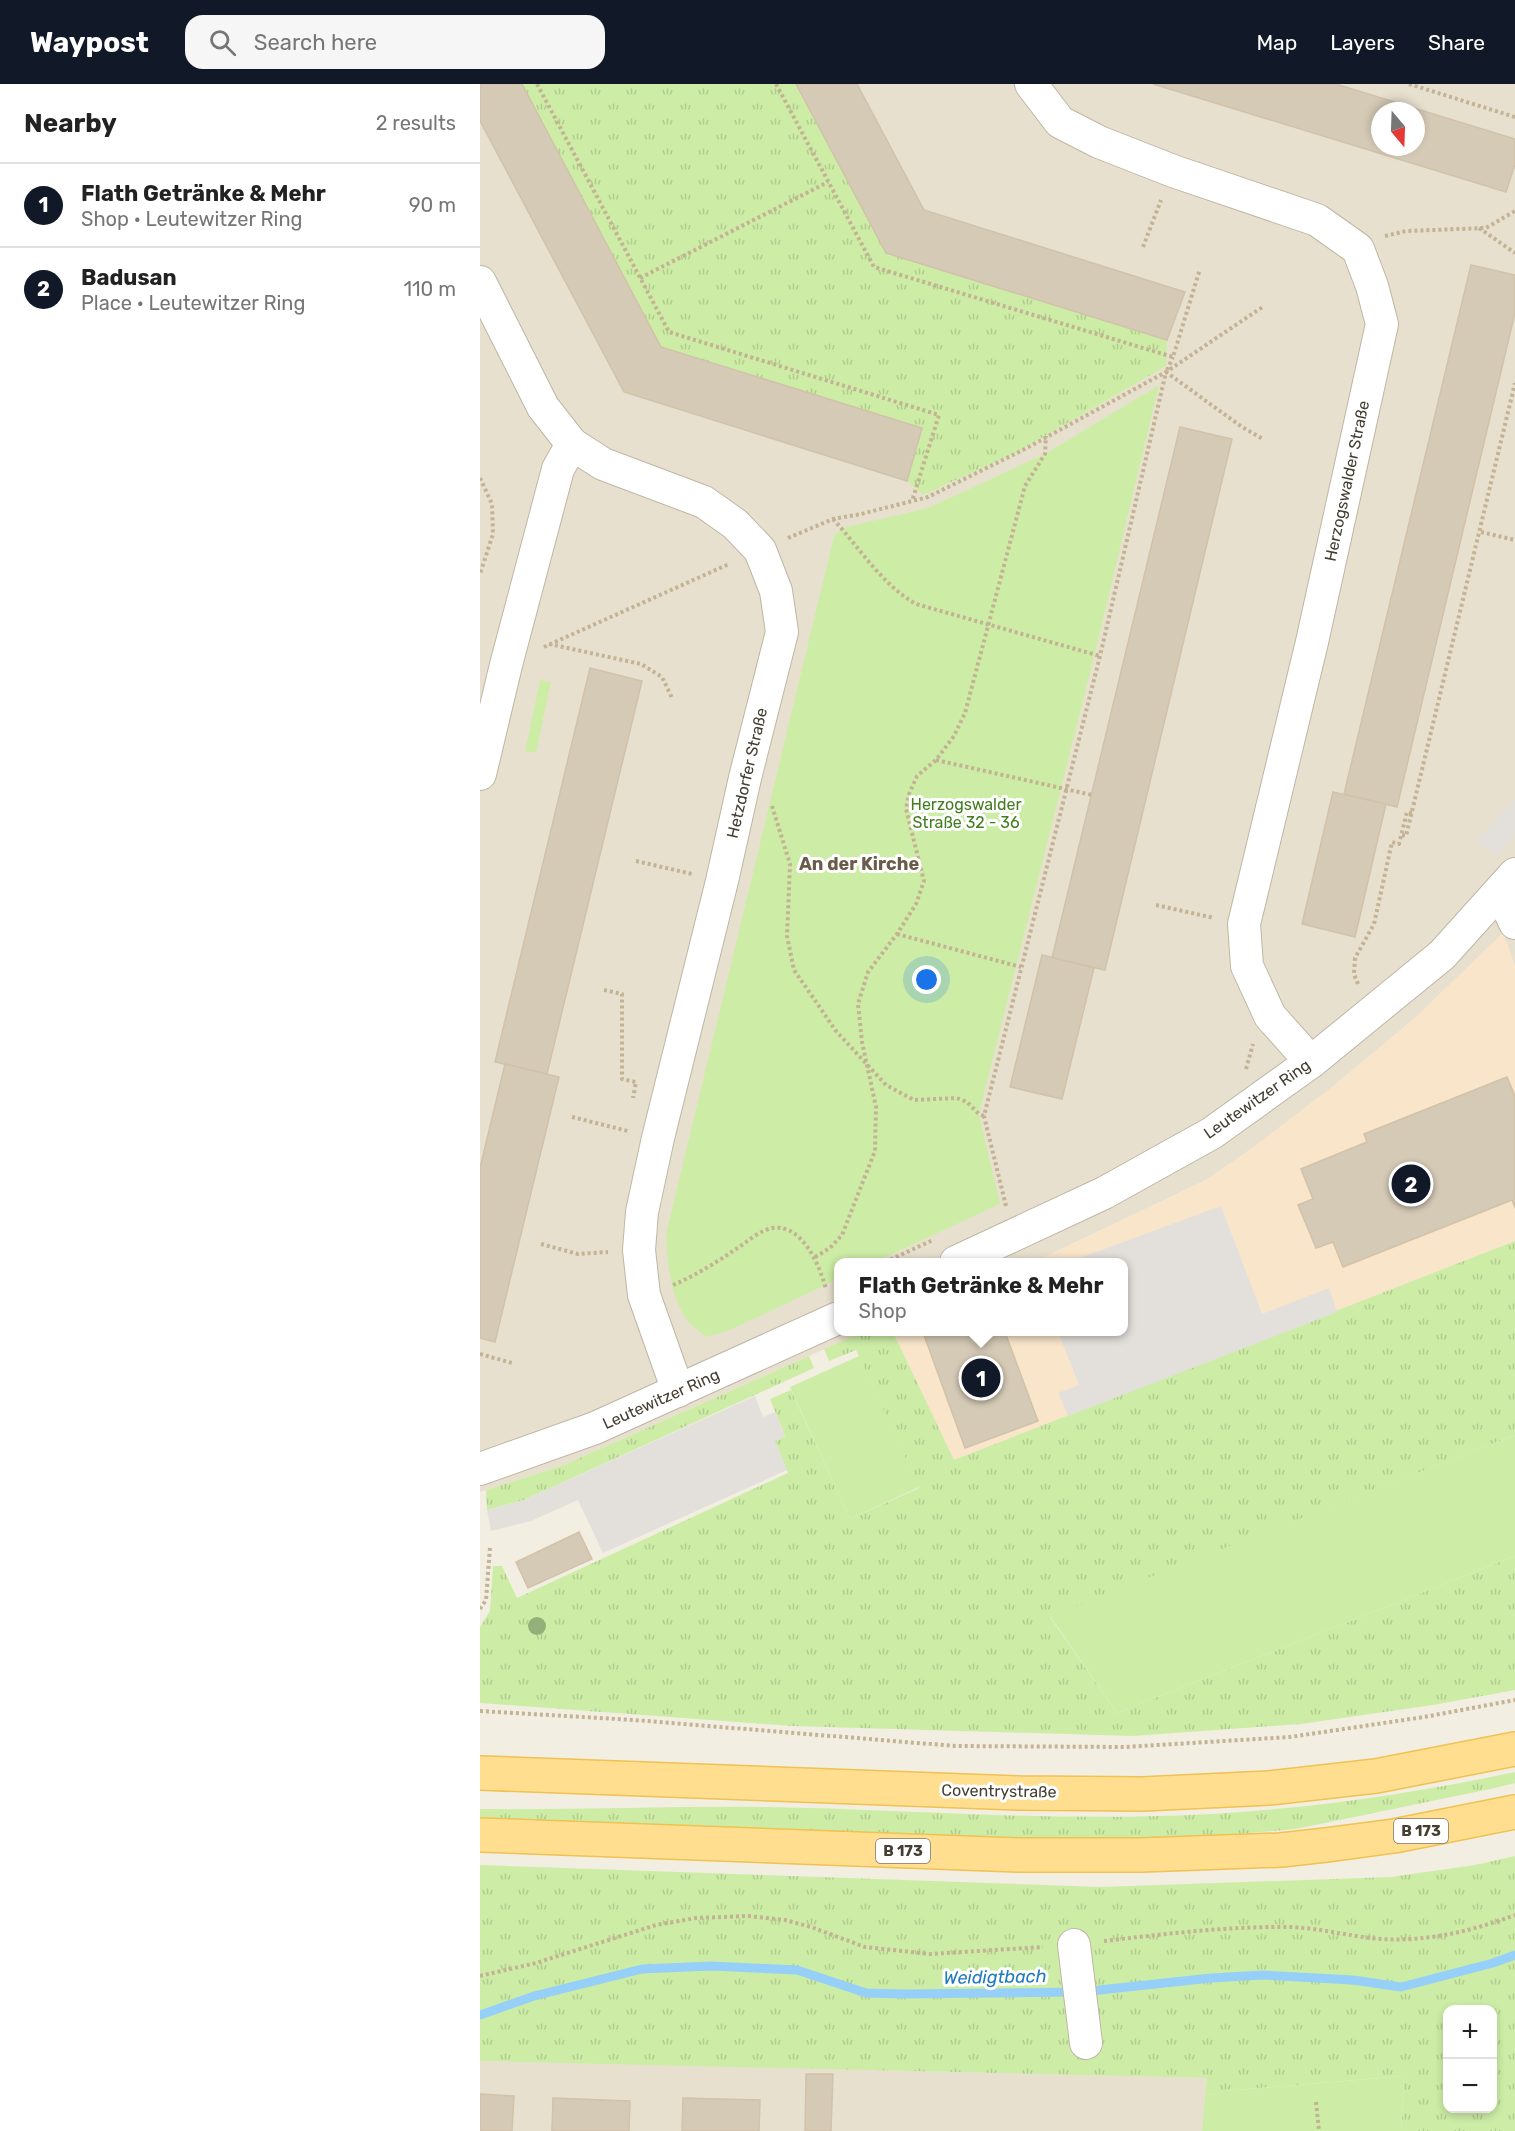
<!DOCTYPE html>
<html lang="en">
<head>
<meta charset="utf-8">
<style>
  :root { --surface:#fff; --page:#f6f6f6; --text:#222; --muted:#767676; --line:#e0e0e0; --accent:#111827 }
  body { margin:0; font-family:Rubik,sans-serif; background:var(--page); color:var(--text) }
  .controls { position:absolute; right:18px; bottom:18px; display:grid; overflow:hidden; border-radius:12px; box-shadow:0 3px 9px #0003 }
  .controls button { width:54px; height:54px; display:grid; place-items:center; padding:0; border:0; border-bottom:2px solid var(--line); background:var(--surface); color:var(--text); font:30px sans-serif }
  .compass { position:absolute; left:891px; top:18px; width:54px; height:54px; border-radius:50%; background:var(--surface); box-shadow:0 3px 9px #0003; rotate:161deg }
  .you { position:absolute; left:447px; top:896px; width:21px; height:21px; margin:-15px; border:4px solid #fff; border-radius:50%; background:#1a73e8; box-shadow:0 0 0 9px #1a73e833 }
  .badge { display:grid; place-items:center; width:39px; height:39px; border-radius:50%; background:var(--accent); color:#fff; font-size:20px; font-weight:700 }
  .pin { position:absolute; translate:-50% -50%; border:3px solid #fff; box-shadow:0 2px 6px #0006 }
  .popup { position:absolute; left:354px; top:1174px; width:294px; height:78px; box-sizing:border-box; display:grid; place-content:center; border-radius:12px; background:var(--surface); filter:drop-shadow(0 2px 4px #0005); font-size:20px; white-space:nowrap; color:var(--muted) }
  .popup b { font-size:22px; color:var(--text) }
  .popup::after { content:''; position:absolute; left:50%; top:100%; margin-left:-12px; border:12px solid transparent; border-top-color:var(--surface) }
  .list { margin:0; padding:0; list-style:none }
  h2 { display:flex; justify-content:space-between; align-items:center; height:78px; margin:0; padding:0 24px; font-size:26px }
  h2 small { font-size:20px; font-weight:400; color:var(--muted) }
  .list li { display:grid; grid-template-columns:39px 1fr auto; gap:18px; align-items:center; box-sizing:border-box; height:84px; padding:0 24px; border-top:2px solid var(--line) }
  .list b { display:block; font-size:22px; white-space:nowrap }
  .list p { margin:0; font-size:20px; white-space:nowrap; color:var(--muted) }
  .list em { font-size:20px; font-style:normal; color:var(--muted) }
  .icon { flex:none; width:33px; height:33px; fill:none; stroke:currentColor; stroke-width:2; stroke-linecap:round; stroke-linejoin:round }
  .map { position:relative; flex:none; width:1035px; height:2047px; overflow:hidden }
  header { display:flex; align-items:center; gap:36px; box-sizing:border-box; height:84px; padding:0 30px; background:var(--accent); color:#fff }
  header strong { font-size:28px }
  nav { display:flex; gap:33px; margin-inline-start:auto; font-size:21px }
  .search { width:420px; height:54px; background:var(--page); display:flex; align-items:center; gap:15px; box-sizing:border-box; padding:0 21px; border-radius:18px; color:var(--muted); font-size:22px }
  main { display:flex }
  aside { flex:1; background:var(--surface) }
  .map>svg:first-child { display:block }
  .residential { fill:#e8e0cf; fill-rule:evenodd }
  .commercial { fill:#f8e5ca }
  .grass { fill:url(#grass-tufts); fill-rule:evenodd }
  .green { fill:#cdeda6 }
  .parking { fill:#e3e0db }
  .lines { fill:none; stroke-linecap:round; stroke-linejoin:round }
  .stream { stroke:#96d0f8; stroke-width:9 }
  .building { fill:#d5cab6; stroke:#d1c2a9; stroke-width:1.5; fill-rule:evenodd }
  .minor-casing { stroke:#bfb6a4; stroke-width:34 }
  .major-casing { stroke:#f0c153; stroke-width:36 }
  .path { stroke:#c3b293; stroke-width:4; stroke-dasharray:3 3; stroke-linecap:butt }
  .minor { stroke:#fff; stroke-width:32 }
  .major { stroke:#ffdf8f; stroke-width:33 }
  .tree { fill:#92b077 }
  .labels { text-anchor:middle; dominant-baseline:central; stroke-width:6; stroke-linejoin:round; paint-order:stroke }
  .shield { fill:#fff; stroke:#7d7870; stroke-width:1.5 }
  .shield-label { font-size:15px; font-weight:bold; fill:#453e32 }
  .street-label { font-size:16px; fill:#453e32; stroke:#fff }
  .park-label { font-size:16px; fill:#437d20; stroke:#fff }
  .neighbourhood-label { font-size:18px; font-weight:bold; fill:#695c48; stroke:#fff }
  .water-label { font-size:18px; font-style:italic; fill:#207abc; stroke:#fff }
</style>
</head>
<body>
<header>
<strong>Waypost</strong>
<div class="search"><svg class="icon" aria-label="search" viewBox="0 0 24 24"><circle cx="10" cy="10" r="6"/><path d="M15 15l6 6"/></svg>Search here</div>
<nav><a>Map</a><a>Layers</a><a>Share</a></nav>
</header>
<main>
<aside>
<h2>Nearby<small>2 results</small></h2>
<ul class="list">
<li><span class="badge">1</span><div><b>Flath Getränke &amp; Mehr</b><p>Shop · Leutewitzer Ring</p></div><em>90 m</em></li>
<li><span class="badge">2</span><div><b>Badusan</b><p>Place · Leutewitzer Ring</p></div><em>110 m</em></li>
</ul>
</aside>
<div class="map">
<svg width="1035" height="2047" viewBox="0 0 1035 2047">
  <defs>
    <pattern id="grass-tufts" width="24" height="20" patternUnits="userSpaceOnUse" patternTransform="scale(1.5)"><rect width="24" height="20" fill="#cdeda6"/><path d="M3 7l-1-3M5 7V3M7 7l1-3M15 17l-1-3M17 17v-4M19 17l1-3" fill="none" stroke="#b1cc8f"/></pattern>
  </defs>
  <rect width="100%" height="100%" fill="#f3eee2"/>
  <!-- residential -->
  <g class="residential">
    <path d="M0 0H1035V882L1023 849 934 935 851 1004 771 1065 726 1096 554 1178H358V1248H383L84 1381 0 1408ZM900 27H936V63H900Z"/>
    <polygon points="0,1977 126,1979 727,1994 722,2047 0,2047"/>
  </g>
  <!-- commercial -->
  <polygon class="commercial" points="1023,849 1035,882 1035,1157 474,1377 413,1248 644,1248 644,1178 554,1178 726,1096 771,1065 851,1004 934,935"/>
  <!-- grass -->
  <g class="grass">
    <polygon points="42,0 316,0 406,169 687,256 686,282 537,368 443,411 427,397 442,344 181,263"/>
    <polygon points="1035,1157 1035,1351 570,1533 637,1629 1035,1472 1035,1606 953,1621 821,1640 653,1652 312,1642 0,1619 0,1543 10,1527 13,1482 22,1482 37,1514 308,1389 295,1357 305,1352 290,1315 311,1306 370,1435 439,1404 376,1266 349,1277 344,1265 383,1248 413,1248 474,1376"/>
    <polygon points="329,1272 334,1284 44,1416 7,1426 6,1406 84,1381"/>
    <path d="M1035 1688V1699L1015 1704 816 1745 734 1752 662 1755 521 1754 0 1736V1725C96 1726 191 1722 287 1723 417 1725 548 1736 678 1732 799 1729 917 1713 1035 1688Z"/>
    <path d="M1035 1772V2047H921L924 1992 744 2007 725 2012 727 1994 0 1977V1781L621 1803 911 1793 995 1781ZM968 1926H1012V2024H968Z"/>
  </g>
  <!-- green -->
  <g class="green">
    <path d="M679 301 615 569 499 1030 520 1120 395 1178H358V1195L250 1246 226 1253C220 1247 209 1241 205 1233 190 1209 187 1178 186 1150L354 452 362 444 448 424 565 370Z"/>
    <polygon points="60,596 71,598 56,669 45,667"/>
    <polygon points="379,1272 439,1403 370,1435 310,1303"/>
    <polygon points="1035,1351 1035,1472 637,1629 570,1532"/>
    <polygon points="924,1992 921,2047 722,2047 725,2012 744,2007"/>
  </g>
  <!-- parking -->
  <g class="parking">
    <polygon points="1035,715 1035,752 1016,772 997,756"/>
    <polygon points="741,1122 782,1230 849,1204 857,1228 588,1332 578,1309 599,1301 578,1248 644,1248 644,1178 589,1178"/>
    <polygon points="275,1312 283,1333 295,1328 305,1352 295,1357 307,1386 123,1469 98,1416 51,1437 11,1447 7,1426 44,1416"/>
  </g>
  <g class="lines">
    <!-- stream -->
    <polyline class="stream" points="0,1931 54,1912 162,1885 231,1882 317,1886 386,1909 424,1910 601,1908 731,1894 783,1891 873,1896 921,1903 1013,1879 1035,1871"/>
  </g>
  <!-- building -->
  <g class="building">
    <polygon points="0,0 42,0 181,263 442,344 427,397 144,308 0,37"/>
    <polygon points="316,0 377,0 444,126 705,208 687,256 406,169"/>
    <path d="M673 0H856L1035 55V80L1026 108ZM900 27H936V63H900Z"/>
    <polygon points="991,181 1035,191 1035,229 917,723 864,710"/>
    <polygon points="700,343 752,355 625,886 572,874"/>
    <polygon points="110,584 162,597 67,990 15,978"/>
    <polygon points="853,708 906,720 875,853 822,840"/>
    <polygon points="562,871 614,884 582,1015 530,1003"/>
    <polygon points="25,980 79,993 15,1258 0,1254 0,1084"/>
    <polygon points="1027,993 1035,1012 1035,1124 1032,1116 863,1183 853,1158 836,1164 818,1121 833,1115 821,1085 887,1058 884,1050"/>
    <polygon points="454,1248 525,1248 558,1337 485,1364 444,1251"/>
    <polygon points="99,1448 112,1475 48,1504 36,1478"/>
    <polygon points="326,1990 353,1990 351,2047 325,2047"/>
    <polygon points="0,2010 34,2012 32,2047 0,2047"/>
    <polygon points="73,2014 150,2017 149,2047 72,2047"/>
    <polygon points="203,2014 280,2016 279,2047 202,2047"/>
  </g>
  <g class="lines">
    <defs>
      <g id="minor">
        <polyline points="551,0 580,38 619,58 693,87 837,136 878,165 892,202 902,240 832,558 764,840 767,882 790,932 831,978"/>
        <polyline points="0,198 63,323 92,360 123,380 224,418 255,440 280,466 296,507 302,548 265,694 242,797 178,1054 162,1128 159,1166 164,1211 198,1307"/>
        <polyline points="0,690 26,581 78,385 92,360"/>
        <polyline points="1020,807 1035,839"/>
        <polyline points="476,1178 624,1109 732,1049 831,978 962,871 1035,790"/>
        <polyline points="0,1385 115,1344 358,1234"/>
        <polyline points="594,1861 606,1959"/>
      </g>
      <g id="major">
        <polyline points="0,1689 539,1709 663,1710 789,1704 896,1692 1035,1665"/>
        <polyline points="0,1751 540,1771 661,1771 801,1766 846,1761 914,1752 1035,1728"/>
      </g>
    </defs>
    <!-- minor casing -->
    <use href="#minor" class="minor-casing"/>
    <!-- major casing -->
    <use href="#major" class="major-casing"/>
    <!-- path -->
    <g class="path">
      <polyline points="57,0 189,248 459,331 432,417"/>
      <polyline points="296,0 394,183 693,273 720,185"/>
      <polyline points="929,0 1035,33"/>
      <polyline points="999,144 1035,169"/>
      <polyline points="905,152 926,147 1006,144 1035,127"/>
      <polyline points="663,163 681,116"/>
      <polyline points="160,194 348,98"/>
      <polyline points="687,286 693,273"/>
      <polyline points="0,394 12,420 13,450 0,490"/>
      <path d="M353 435C379 463 402 501 436 520L620 572"/>
      <polyline points="1001,448 1035,456"/>
      <polyline points="308,454 353,435 381,430 448,413 543,366 686,288 784,222"/>
      <polyline points="69,560 161,580 182,593 192,614"/>
      <polyline points="64,563 249,480"/>
      <polyline points="456,676 612,711"/>
      <polyline points="292,722 310,780 307,852 314,886 332,912 356,947 406,1001 434,1016 477,1014 487,1018 499,1030 504,1032"/>
      <polyline points="922,751 926,752 1035,299"/>
      <polyline points="156,777 212,790"/>
      <polyline points="676,821 734,834"/>
      <polyline points="417,850 541,883"/>
      <polyline points="878,900 874,890 875,874 894,840 912,758 919,760 927,728 932,729"/>
      <polyline points="124,906 142,910 142,995 156,998 153,1014"/>
      <polyline points="766,985 773,960"/>
      <polyline points="92,1033 148,1047"/>
      <polyline points="526,1122 504,1032 620,572 686,288 762,343 783,355"/>
      <polyline points="61,1160 98,1170 128,1168"/>
      <polyline points="335,1173 350,1164 362,1151 395,1067 396,1023 382,958 378,920 388,888 417,850 436,820 444,797 426,725 429,710 437,692 456,676 474,652 485,629 545,402 565,370 566,352"/>
      <polyline points="405,1178 453,1156"/>
      <path d="M193 1201C214 1192 234 1180 253 1167 265 1160 279 1146 293 1144 323 1140 340 1183 346 1205"/>
      <polyline points="0,1270 32,1279"/>
      <polyline points="0,1525 6,1516 10,1464"/>
      <polyline points="0,1627 154,1636 475,1662 645,1663 810,1653 944,1633 1035,1616"/>
      <path d="M624 1857C686 1850 748 1842 811 1843 841 1844 871 1853 901 1855 947 1858 992 1847 1035 1831"/>
      <polyline points="0,1892 56,1879 176,1841 216,1834 268,1832 305,1836 331,1843 385,1863 450,1870 563,1863"/>
      <polyline points="836,2018 839,2047"/>
    </g>
    <!-- minor -->
    <use href="#minor" class="minor"/>
    <!-- major -->
    <use href="#major" class="major"/>
  </g>
  <!-- trees -->
  <circle class="tree" cx="57" cy="1542" r="9"/>
  <g class="labels">
    <!-- shield labels -->
    <g class="shield">
      <rect x="914" y="1735" width="54" height="24" rx="4.5"/>
      <rect x="396" y="1755" width="54" height="24" rx="4.5"/>
    </g>
    <g class="shield-label">
      <text x="941" y="1747">B 173</text>
      <text x="423" y="1767">B 173</text>
    </g>
    <!-- street labels -->
    <g class="street-label">
      <text transform="translate(867 397) rotate(-78)">Herzogswalder Straße</text>
      <text transform="translate(267 689) rotate(-77)">Hetzdorfer Straße</text>
      <text transform="translate(777 1015) rotate(-35)">Leutewitzer Ring</text>
      <text transform="translate(181 1315) rotate(-24)">Leutewitzer Ring</text>
      <text transform="translate(519 1707) rotate(1)">Coventrystraße</text>
    </g>
    <!-- park labels -->
    <g class="park-label">
      <text x="486" y="720">Herzogswalder<tspan x="486" dy="18">Straße 32 - 36</tspan></text>
    </g>
    <!-- neighbourhood labels -->
    <g class="neighbourhood-label">
      <text x="379" y="780">An der Kirche</text>
    </g>
    <!-- water labels -->
    <g class="water-label">
      <text transform="translate(515 1893) rotate(-1)">Weidigtbach</text>
    </g>
  </g>
</svg>
<div class="controls">
<button>+</button>
<button>−</button>
</div>
<svg class="compass" viewBox="-18 -18 36 36"><path d="M0-13l5 13h-10z" fill="#e53935"/><path d="M0 13l5-13h-10z" fill="#767676"/></svg>
<div class="you"></div>
<div class="pin badge" style="left:501px;top:1294px">1</div>
<div class="popup"><b>Flath Getränke &amp; Mehr</b>Shop</div>
<div class="pin badge" style="left:931px;top:1100px">2</div>
</div>
</main>
</body>
</html>
